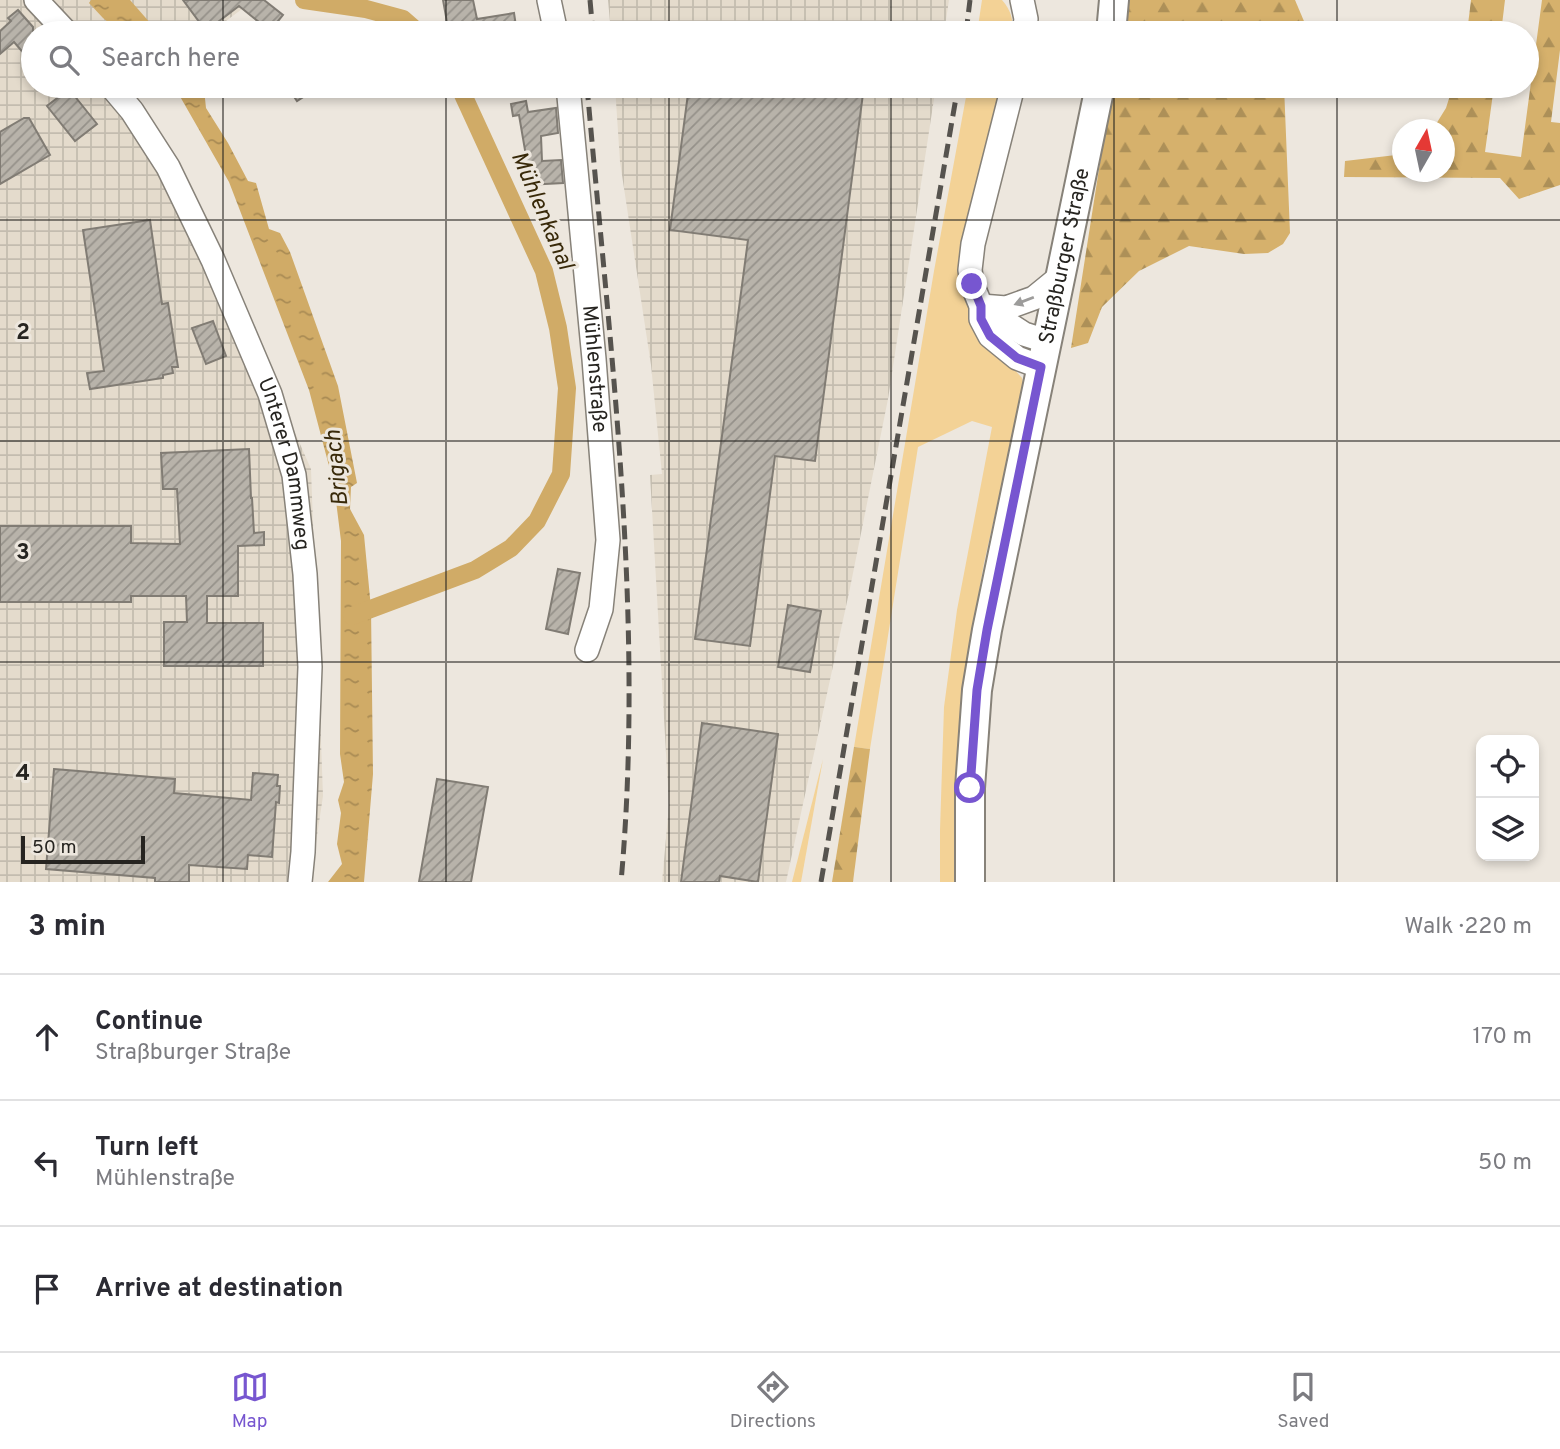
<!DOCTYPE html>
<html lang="en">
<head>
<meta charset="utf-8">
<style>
  :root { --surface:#fff; --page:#f2f2f3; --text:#2b2b33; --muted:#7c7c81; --line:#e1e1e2; --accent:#7756d0 }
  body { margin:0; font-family:Overpass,sans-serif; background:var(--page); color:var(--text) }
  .controls { position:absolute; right:21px; bottom:21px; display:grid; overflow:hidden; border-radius:14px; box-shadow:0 4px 10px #0003 }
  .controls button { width:63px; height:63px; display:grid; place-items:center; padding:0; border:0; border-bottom:2px solid var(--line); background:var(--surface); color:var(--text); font:35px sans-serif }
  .compass { position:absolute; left:1392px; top:119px; width:63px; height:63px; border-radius:50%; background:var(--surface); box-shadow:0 4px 10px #0003; rotate:9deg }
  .scale { position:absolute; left:21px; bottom:18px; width:124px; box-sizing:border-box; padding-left:7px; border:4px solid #262420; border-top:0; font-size:19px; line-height:24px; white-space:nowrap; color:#262420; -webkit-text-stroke:5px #ede7de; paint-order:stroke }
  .stop { position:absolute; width:21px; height:21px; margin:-16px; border:5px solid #7756d0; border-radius:50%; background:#fff }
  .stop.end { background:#7756d0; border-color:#fff; box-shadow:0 2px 7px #0008 }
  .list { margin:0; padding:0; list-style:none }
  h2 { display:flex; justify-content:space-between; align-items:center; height:91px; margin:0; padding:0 28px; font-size:30px }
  h2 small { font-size:23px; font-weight:400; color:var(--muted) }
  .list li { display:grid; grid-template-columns:46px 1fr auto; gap:21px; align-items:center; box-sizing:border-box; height:126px; padding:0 28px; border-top:2px solid var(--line) }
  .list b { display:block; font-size:26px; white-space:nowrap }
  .list p { margin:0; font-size:23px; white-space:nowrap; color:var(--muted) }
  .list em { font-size:23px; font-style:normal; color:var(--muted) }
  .icon { flex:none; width:38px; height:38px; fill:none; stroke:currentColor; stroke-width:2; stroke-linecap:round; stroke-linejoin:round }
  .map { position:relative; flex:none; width:1560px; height:882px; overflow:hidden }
  .search { position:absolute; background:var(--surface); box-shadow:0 4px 10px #0003; left:21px; right:21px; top:21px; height:77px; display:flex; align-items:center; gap:18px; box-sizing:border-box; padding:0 24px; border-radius:38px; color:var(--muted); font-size:26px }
  .sheet { height:469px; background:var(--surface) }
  nav { display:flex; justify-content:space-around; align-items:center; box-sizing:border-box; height:98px; border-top:2px solid var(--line); background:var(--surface); font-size:19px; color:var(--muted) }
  nav a { display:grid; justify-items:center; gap:4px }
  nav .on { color:var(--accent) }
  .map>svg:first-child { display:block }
  .industrial { fill:url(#industrial-grid) }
  .green { fill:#f3d296 }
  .forest { fill:url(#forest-firs) }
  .water { fill:url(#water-ripples) }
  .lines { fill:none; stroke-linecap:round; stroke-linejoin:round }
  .canal { stroke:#d0ab67; stroke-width:18 }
  .building { fill:url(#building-hatch); stroke:#817c74; stroke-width:2 }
  .minor-casing { stroke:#878279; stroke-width:26 }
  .major-casing { stroke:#878279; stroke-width:32 }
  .minor { stroke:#fff; stroke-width:23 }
  .major { stroke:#fff; stroke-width:28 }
  .rail { stroke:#56534e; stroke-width:5; stroke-dasharray:14 7; stroke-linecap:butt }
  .oneway { fill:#9d9c9b }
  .route { stroke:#7756d0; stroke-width:9 }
  .grid { fill:none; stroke:#262420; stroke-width:2; stroke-opacity:0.55 }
  .labels { text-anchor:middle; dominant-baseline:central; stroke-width:6; stroke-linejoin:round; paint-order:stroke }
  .street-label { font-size:21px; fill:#262420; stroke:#ede7de }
  .water-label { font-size:23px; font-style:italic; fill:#382909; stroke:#ede7de }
  .grid-label { font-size:23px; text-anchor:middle; font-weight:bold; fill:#262420; stroke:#ede7de; stroke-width:6; stroke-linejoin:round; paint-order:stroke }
</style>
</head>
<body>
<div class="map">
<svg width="1560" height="882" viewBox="0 0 1560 882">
  <defs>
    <pattern id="industrial-grid" width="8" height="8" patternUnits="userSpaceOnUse" patternTransform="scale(1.75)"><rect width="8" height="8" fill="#e4dbcc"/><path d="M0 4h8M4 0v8" fill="none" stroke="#c3bcaf"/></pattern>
    <pattern id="forest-firs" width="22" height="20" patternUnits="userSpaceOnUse" patternTransform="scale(1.75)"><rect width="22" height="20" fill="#d6b16c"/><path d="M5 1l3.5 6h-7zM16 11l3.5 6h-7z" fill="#ad9058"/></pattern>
    <pattern id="water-ripples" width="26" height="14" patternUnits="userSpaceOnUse" patternTransform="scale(1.75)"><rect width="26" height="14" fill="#d0ab67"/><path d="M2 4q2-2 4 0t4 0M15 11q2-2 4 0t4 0" fill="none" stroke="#a98b54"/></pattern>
    <pattern id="building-hatch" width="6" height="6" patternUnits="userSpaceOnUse" patternTransform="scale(1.75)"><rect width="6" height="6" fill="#b8b3aa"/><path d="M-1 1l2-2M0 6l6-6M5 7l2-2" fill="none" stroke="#95918a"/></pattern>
  </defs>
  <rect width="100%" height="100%" fill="#ede7de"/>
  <!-- industrial -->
  <g class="industrial">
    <polygon points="0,0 254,0 210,33 33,33 33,86 141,86 128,95 179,169 311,469 323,796 310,882 0,882"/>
    <polygon points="608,0 949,0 944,33 611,33"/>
    <polygon points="615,86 936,86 888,399 850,588 786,882 662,882 669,805 650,475 662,474 651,365 620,162"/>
  </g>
  <!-- green -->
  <g class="green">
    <path d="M982 0H1002C1011 10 1013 19 1013 33H977Z"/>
    <polygon points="968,86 1003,86 966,239 995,348 1022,378 1024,387 984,563 968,655 960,756 960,882 940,882 940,830 944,707 957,610 992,427 972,421 918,447 870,749 854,747 934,271"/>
    <polygon points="823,759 801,882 792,882"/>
  </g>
  <!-- forest -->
  <g class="forest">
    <polygon points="1125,0 1295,0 1309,33 1120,33"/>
    <polygon points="1471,0 1505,0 1501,33 1467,33"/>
    <polygon points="1542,0 1560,0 1560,50 1551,122 1560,123 1560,185 1519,199 1500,178 1344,177 1345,161 1396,155 1402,151 1402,172 1444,172 1444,130 1433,129 1446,108 1453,86 1494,86 1485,152 1521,157"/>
    <polygon points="1112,86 1284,86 1290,233 1283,244 1268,253 1244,254 1189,246 1139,271 1102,307 1088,343 1071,348"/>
    <polygon points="854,747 870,749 853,882 832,882"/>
  </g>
  <!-- water -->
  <g class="water">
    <polygon points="91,0 130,0 159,33 121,33 103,18 89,3"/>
    <polygon points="174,86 202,86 204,89 206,108 228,143 248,181 256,183 269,229 280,233 290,252 338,386 357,483 351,487 350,509 364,535 371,608 373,774 364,882 328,882 342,864 337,844 341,813 338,800 344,782 340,754 341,541 334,485 309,390 229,182"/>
  </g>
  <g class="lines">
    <!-- canal -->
    <g class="canal">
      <polyline points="304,0 366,9 403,19 419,33"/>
      <polyline points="352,616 475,570 511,548 537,521 561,474 567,388 558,328 544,271 459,86"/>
    </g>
  </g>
  <!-- building -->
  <g class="building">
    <polygon points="183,0 264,0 283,15 270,31 239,6 206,31"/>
    <polygon points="443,0 473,0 477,19 514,13 517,33 491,33 491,30 476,33 449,33"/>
    <polygon points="18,10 33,27 33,64 14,42 0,54 0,31 11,21 8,18"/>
    <polygon points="287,86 320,86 297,101"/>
    <polygon points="689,86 864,86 815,461 775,456 750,646 695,639 748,240 670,230"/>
    <polygon points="69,89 97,124 75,141 47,106"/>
    <polygon points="526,101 528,112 556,108 558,133 541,136 542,161 561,160 563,183 527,185 525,150 519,115 513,116 511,104"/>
    <polygon points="24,118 29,118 50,155 0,184 0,132"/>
    <polygon points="150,220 162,304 168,303 178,367 172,367 173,373 163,375 163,378 90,389 87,373 104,371 83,230"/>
    <polygon points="213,321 226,356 206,364 192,328"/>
    <polygon points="249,449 251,498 252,498 254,533 264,532 264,545 238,546 238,596 207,596 207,623 263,623 263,666 164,666 164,622 187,622 186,596 131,596 131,602 0,602 0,526 131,526 131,543 180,544 177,489 163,489 161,453"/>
    <polygon points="558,569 580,573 568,634 546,629"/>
    <polygon points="788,605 821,611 810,672 778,667"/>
    <polygon points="702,723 778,734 758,882 720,876 719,882 681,882"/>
    <polygon points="54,769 175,779 174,793 251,800 253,773 278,775 277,786 280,786 279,803 276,802 272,857 248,855 247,869 189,865 189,882 155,882 155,878 46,869"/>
    <polygon points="437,779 488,787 471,882 419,882"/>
  </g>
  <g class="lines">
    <defs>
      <g id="minor">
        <polyline points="36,0 67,33"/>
        <polyline points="549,0 556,33"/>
        <polyline points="1022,0 1026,19 1024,33"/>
        <path id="s1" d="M111 86 132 111 168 167 213 260 270 394 294 475 305 574 310 667 303 852 300 882"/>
        <path id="s2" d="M568 86 594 359 608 540 601 609 587 650"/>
        <polyline points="1013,86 973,244 970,270 972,284 981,306 981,319 990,336 1017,358 1041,367"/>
        <polyline points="981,306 1006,308 1034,298 1061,276"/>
        <polyline points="984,308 1024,334 1046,341"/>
      </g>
      <g id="major">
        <polyline points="1111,33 1114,0"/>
        <path id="s3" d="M970 882V788L977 690 987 630 1100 86"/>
      </g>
    </defs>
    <!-- minor casing -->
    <use href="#minor" class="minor-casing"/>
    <!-- major casing -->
    <use href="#major" class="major-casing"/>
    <!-- minor -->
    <use href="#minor" class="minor"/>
    <!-- major -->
    <use href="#major" class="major"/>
    <!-- rail -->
    <g class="rail">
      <polyline points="590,0 593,33"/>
      <polyline points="966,33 970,0"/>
      <path d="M587 86C610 350 645 617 621 882"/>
      <polyline points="821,882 958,86"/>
    </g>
  </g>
  <!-- one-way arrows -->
  <defs><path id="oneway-solid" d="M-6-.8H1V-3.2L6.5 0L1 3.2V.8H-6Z" transform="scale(1.75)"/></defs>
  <use class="oneway" href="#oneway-solid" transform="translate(1024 301) rotate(159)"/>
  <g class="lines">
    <!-- route -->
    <polyline class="route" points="970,788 977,690 987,630 1041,367 1017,358 990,336 981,319 981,306 972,284"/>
  </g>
  <!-- grid -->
  <path class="grid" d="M223 0V33M446 0V33M669 0V33M891 0V33M1114 0V33M1337 0V33M223 86V882M446 86V882M669 86V882M891 86V882M1114 86V882M1337 86V882M0 220H1560M0 441H1560M0 662H1560"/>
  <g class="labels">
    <!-- street labels -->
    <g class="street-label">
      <text stroke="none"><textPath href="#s3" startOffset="635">Straßburger Straße</textPath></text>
      <text stroke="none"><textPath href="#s2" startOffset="284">Mühlenstraße</textPath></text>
      <text stroke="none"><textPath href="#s1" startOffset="420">Unterer Dammweg</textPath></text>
    </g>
    <!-- water labels -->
    <g class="water-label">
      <text transform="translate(541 211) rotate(67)">Mühlenkanal</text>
      <text transform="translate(338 468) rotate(-96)">Brigach</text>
    </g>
  </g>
  <g class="grid-label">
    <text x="23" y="339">2</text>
    <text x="23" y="559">3</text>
    <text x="23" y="780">4</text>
  </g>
</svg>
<div class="controls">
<button><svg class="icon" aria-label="locate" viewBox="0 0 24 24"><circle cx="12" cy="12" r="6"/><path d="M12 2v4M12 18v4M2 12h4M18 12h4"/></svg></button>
<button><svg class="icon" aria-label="layers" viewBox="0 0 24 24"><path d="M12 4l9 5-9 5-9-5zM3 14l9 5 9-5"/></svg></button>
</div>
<svg class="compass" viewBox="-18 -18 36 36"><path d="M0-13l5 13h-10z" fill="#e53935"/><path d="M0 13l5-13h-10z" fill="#7c7c81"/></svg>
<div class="scale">50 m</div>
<div class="stop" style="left:970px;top:788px"></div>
<div class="stop end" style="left:972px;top:284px"></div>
<div class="search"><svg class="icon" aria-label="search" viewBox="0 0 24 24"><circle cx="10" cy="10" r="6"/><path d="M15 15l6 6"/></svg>Search here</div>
</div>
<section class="sheet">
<h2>3 min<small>Walk · 220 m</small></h2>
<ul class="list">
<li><svg class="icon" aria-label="ahead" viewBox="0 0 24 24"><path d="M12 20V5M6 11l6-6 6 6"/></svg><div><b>Continue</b><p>Straßburger Straße</p></div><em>170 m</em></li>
<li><svg class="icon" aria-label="left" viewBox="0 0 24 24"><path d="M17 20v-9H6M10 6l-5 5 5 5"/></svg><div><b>Turn left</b><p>Mühlenstraße</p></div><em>50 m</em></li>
<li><svg class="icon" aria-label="arrive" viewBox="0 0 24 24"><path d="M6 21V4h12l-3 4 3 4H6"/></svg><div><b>Arrive at destination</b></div></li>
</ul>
</section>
<nav>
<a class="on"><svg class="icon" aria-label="map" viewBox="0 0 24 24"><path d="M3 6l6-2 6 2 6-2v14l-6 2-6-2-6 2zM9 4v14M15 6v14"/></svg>Map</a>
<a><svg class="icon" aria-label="directions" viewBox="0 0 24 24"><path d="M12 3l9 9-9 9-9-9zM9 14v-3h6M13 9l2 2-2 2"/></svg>Directions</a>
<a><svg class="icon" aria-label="saved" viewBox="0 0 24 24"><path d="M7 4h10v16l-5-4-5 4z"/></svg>Saved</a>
</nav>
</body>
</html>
